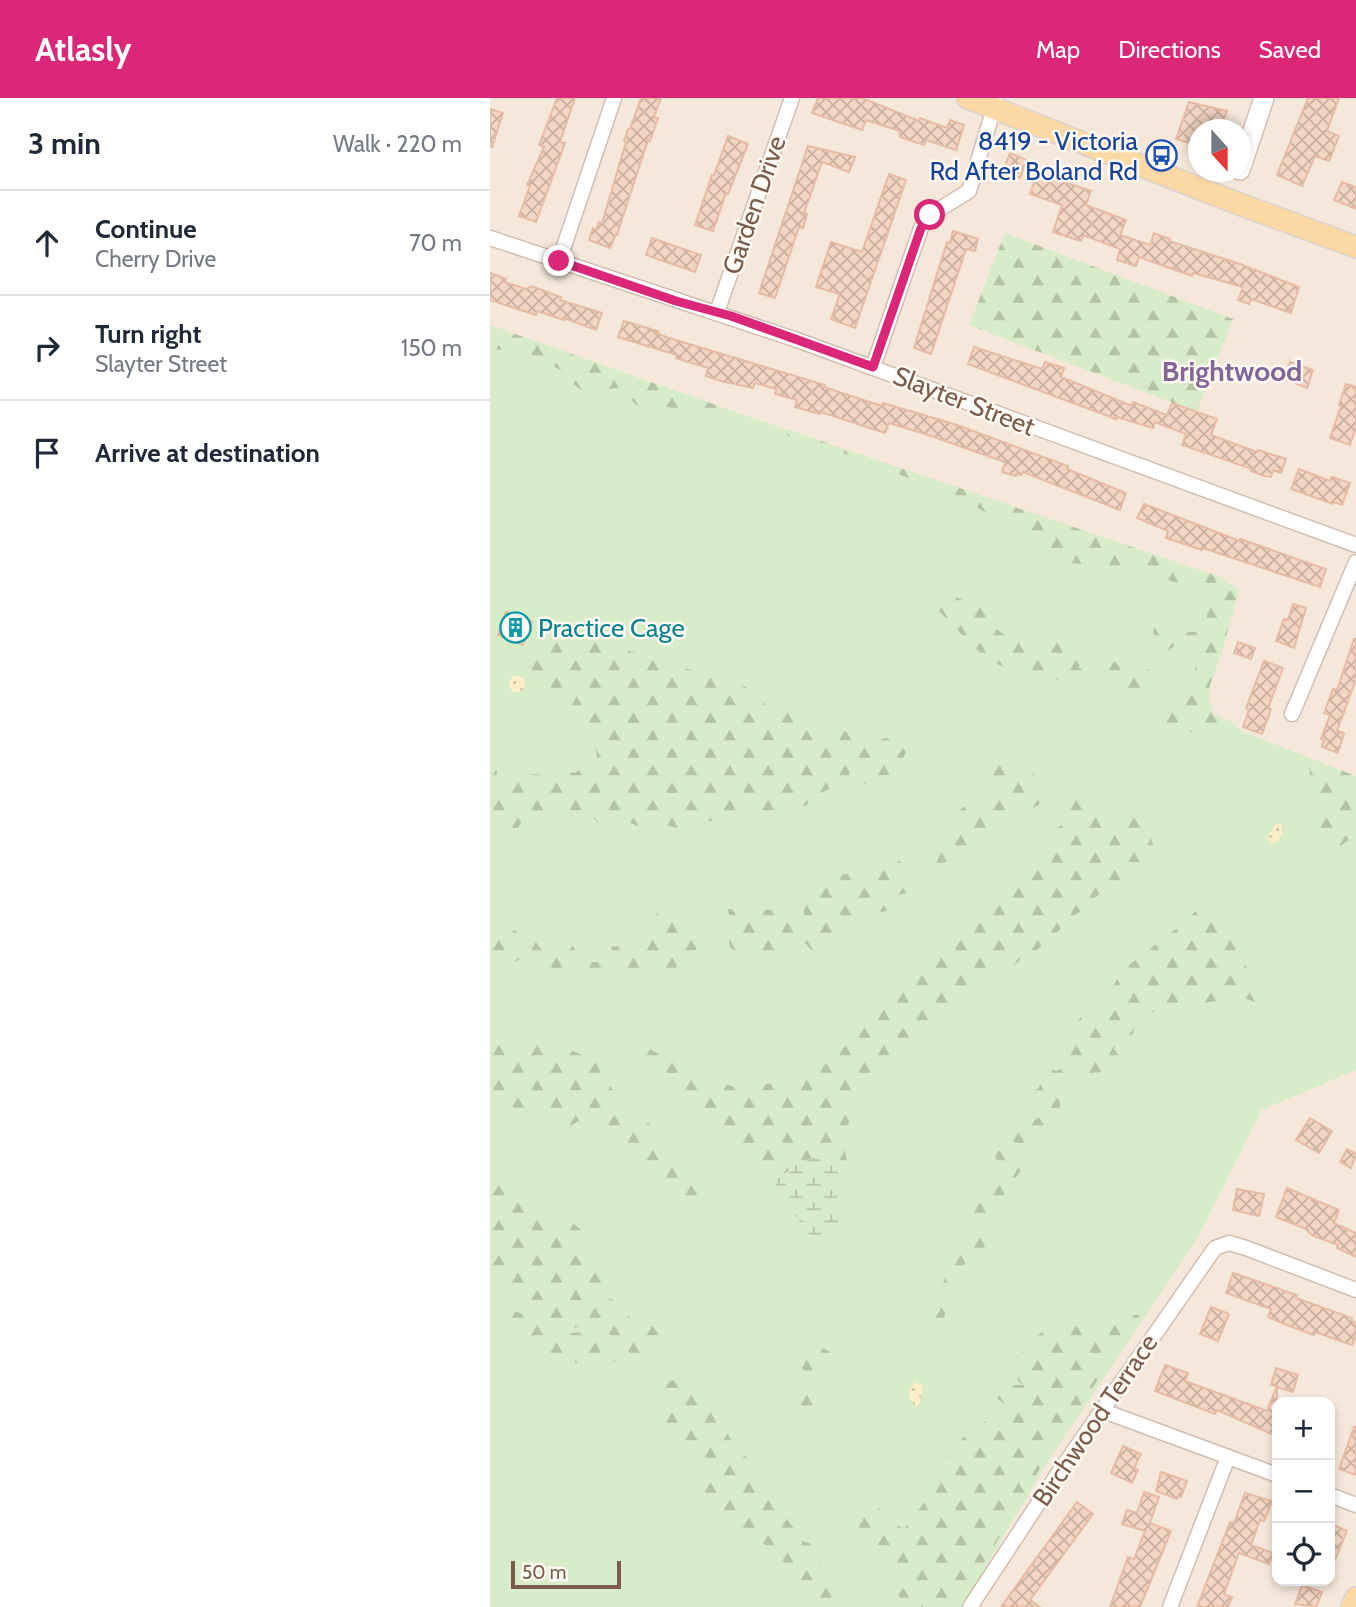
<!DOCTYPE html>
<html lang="en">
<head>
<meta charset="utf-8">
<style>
  :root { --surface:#fff; --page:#f2f2f3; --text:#1f2937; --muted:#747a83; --line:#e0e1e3; --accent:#db2777 }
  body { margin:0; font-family:Cabin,sans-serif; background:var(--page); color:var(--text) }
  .controls { position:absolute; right:21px; bottom:21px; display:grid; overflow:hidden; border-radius:14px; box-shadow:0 4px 10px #0003 }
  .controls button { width:63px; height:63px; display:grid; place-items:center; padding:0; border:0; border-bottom:2px solid var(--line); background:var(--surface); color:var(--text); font:35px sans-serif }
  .compass { position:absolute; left:698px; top:21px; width:63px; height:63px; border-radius:50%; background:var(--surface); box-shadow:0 4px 10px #0003; rotate:159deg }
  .scale { position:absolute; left:21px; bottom:18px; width:110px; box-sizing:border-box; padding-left:7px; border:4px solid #7a5c4d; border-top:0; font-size:19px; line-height:24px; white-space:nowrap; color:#7a5c4d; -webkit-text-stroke:5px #fffaf3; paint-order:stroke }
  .stop { position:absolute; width:21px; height:21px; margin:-16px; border:5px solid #db2777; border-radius:50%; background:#fff }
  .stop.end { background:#db2777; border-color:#fff; box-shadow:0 2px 7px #0008 }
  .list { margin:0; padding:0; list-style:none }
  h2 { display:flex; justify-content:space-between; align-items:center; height:91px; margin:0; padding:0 28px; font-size:30px }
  h2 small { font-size:23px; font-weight:400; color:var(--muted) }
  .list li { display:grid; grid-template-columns:46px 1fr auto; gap:21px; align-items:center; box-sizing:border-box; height:105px; padding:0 28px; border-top:2px solid var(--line) }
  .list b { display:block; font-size:26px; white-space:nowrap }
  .list p { margin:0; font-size:23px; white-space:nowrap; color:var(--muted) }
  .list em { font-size:23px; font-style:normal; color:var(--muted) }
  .icon { flex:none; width:38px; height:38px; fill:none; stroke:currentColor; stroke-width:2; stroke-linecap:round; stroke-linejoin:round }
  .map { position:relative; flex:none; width:866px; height:1509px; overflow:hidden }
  header { display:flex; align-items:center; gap:42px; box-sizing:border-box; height:98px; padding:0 35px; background:var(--accent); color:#fff }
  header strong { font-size:33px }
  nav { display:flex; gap:38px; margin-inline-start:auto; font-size:24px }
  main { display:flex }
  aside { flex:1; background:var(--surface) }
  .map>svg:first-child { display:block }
  .residential { fill:#f5e8da; fill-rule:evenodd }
  .green { fill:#d8ecc9 }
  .forest { fill:url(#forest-firs) }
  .wetland { fill:url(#wetland-marsh) }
  .sand { fill:url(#sand-dots) }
  .building { fill:url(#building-cross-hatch); stroke:#e6bba3; stroke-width:2 }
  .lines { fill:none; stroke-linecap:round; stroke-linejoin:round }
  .street-casing { stroke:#d1beb0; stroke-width:17 }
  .secondary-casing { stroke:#d6c0b0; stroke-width:22 }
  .primary-casing { stroke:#dad1cd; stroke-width:24 }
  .street { stroke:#fff; stroke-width:14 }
  .secondary { stroke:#fff; stroke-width:19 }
  .primary { stroke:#fbd9a5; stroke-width:21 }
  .route { stroke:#db2777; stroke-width:9 }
  .labels { text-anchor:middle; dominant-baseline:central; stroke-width:5; stroke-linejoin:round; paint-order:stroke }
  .transit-label { font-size:26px; fill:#164399; stroke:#fffaf3; text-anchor:end }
  .street-label { font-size:26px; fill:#7a5c4d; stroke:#fffaf3 }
  .culture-label { font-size:26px; fill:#0d838f; stroke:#fffaf3; text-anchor:start }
  .neighbourhood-label { font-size:28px; font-weight:bold; fill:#846695; stroke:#fffaf3 }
</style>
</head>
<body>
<header>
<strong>Atlasly</strong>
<nav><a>Map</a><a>Directions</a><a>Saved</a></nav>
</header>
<main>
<aside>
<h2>3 min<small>Walk · 220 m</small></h2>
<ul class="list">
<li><svg class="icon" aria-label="ahead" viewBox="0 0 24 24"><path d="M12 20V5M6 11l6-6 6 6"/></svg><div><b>Continue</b><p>Cherry Drive</p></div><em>70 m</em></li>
<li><svg class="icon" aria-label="right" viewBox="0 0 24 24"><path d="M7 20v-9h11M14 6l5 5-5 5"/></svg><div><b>Turn right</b><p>Slayter Street</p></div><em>150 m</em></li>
<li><svg class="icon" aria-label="arrive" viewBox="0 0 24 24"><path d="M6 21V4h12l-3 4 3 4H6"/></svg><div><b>Arrive at destination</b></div></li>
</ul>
</aside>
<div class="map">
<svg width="866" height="1509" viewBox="0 0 866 1509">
  <defs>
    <pattern id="forest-firs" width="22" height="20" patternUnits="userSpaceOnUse" patternTransform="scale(1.75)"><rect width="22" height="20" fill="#d8ecc9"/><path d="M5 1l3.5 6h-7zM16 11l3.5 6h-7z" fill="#b4c2a5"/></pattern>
    <pattern id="wetland-marsh" width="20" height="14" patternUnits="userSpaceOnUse" patternTransform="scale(1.75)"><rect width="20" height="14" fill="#d8ecc9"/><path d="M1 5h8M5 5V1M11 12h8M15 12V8" fill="none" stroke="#b4c2a5"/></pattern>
    <pattern id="sand-dots" width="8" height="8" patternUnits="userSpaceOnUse" patternTransform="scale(1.75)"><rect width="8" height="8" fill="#fcefc7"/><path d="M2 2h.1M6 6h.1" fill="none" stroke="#d1c5a4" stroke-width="1.8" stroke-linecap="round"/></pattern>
    <pattern id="building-cross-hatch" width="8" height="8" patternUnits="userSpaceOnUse" patternTransform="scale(1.75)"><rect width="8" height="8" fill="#f3d5c3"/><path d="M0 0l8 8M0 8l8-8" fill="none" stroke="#cab0a1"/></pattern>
  </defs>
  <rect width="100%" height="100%" fill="#fdf6ec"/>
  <!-- residential -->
  <g class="residential">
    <path d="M0 0H866V678L750 633 744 625 723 617 719 601 720 587 732 554 730 479 237 311 0 227ZM708 32H750V74H708Z"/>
    <path d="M866 972V1509H472L561 1359 708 1139 772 1012ZM787 1304H840V1483H787Z"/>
  </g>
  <!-- green -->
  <polygon class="green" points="0,227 237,311 730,479 749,492 732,554 720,587 719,601 723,616 744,625 751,633 866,678 866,972 772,1012 708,1139 561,1359 472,1509 0,1509"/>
  <!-- forest -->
  <g class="forest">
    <polygon points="515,135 743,221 707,314 479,227"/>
    <path d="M0 227 237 311 225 318C213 313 207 313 195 320L184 315 179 309 146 307 141 301 139 289 93 293 83 286 79 276 54 264 32 265 13 252 0 251Z"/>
    <path d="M296 331 730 479 749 492 732 554 720 587 719 601 723 616 744 625 718 626 708 633 693 635 679 629 673 621 677 609 676 602C667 597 659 593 649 592 638 591 625 605 613 590 610 587 609 583 607 580L581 578 545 587 493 558 438 502V494L449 490 484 508 502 502 510 506C511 515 504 520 504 529L517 539 527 531C538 536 549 548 560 540 572 543 591 545 596 558L588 570 605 573 619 563C627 564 634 568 642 569 659 571 670 570 671 592L685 600 686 594 696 588 694 579 697 574H703L706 569 705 561 697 546H686L679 553 666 545 663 534 666 526 680 522 688 534H710V528L717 521V507L722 501V494L713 490 703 492 665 476 638 475 623 469 581 465 573 457 564 461 558 458 557 451 549 444 468 399 361 358 298 338Z"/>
    <path d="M68 527 76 528C83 536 81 543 74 550V558L83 556 86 550 84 539 90 538 254 588 270 597 280 617 285 616 289 609H300L303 613 345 635 351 631 366 640 368 646 374 649 381 642 387 648 389 647 390 642 395 640 413 644 416 655 410 665 411 673 405 677H396L386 690H382L379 686 370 687 366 670 360 669 358 686 345 693 343 690C333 692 322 701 316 708L296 709 291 714 285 715 268 711 246 720 224 722 202 728 194 727 186 730 177 727 155 731 138 724 114 729 104 721H88L78 725 68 719 53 721 42 719 31 725 25 734 14 735 9 732 7 728 0 726V672L2 670 7 673 6 682 11 687 18 688 42 676 52 677 65 670 76 678 81 674 85 675 97 665 103 670 109 668 104 644 83 628V622L78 614 88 596 87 578 83 579 75 601H68L52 592 50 588 46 589C34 582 36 574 40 563 41 561 44 552 45 551 49 547 56 546 62 546L64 543 60 532Z"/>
    <path d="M814 658 866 678V746L861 740 851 748 842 747 834 734 821 726 822 718 829 715C832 700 825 693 821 681 819 672 819 666 814 658Z"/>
    <polygon points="508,662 529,666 533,671 543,674 544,683 540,685 540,687 552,696 549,707 543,710 541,715 510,726 507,724 496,703 497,692 478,669 493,664"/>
    <path d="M588 698 604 701 612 713 631 720 638 719 639 710H652L658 726 664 729 661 740 664 750 655 764H635L631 781 600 803 592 813 579 820 575 827 548 851 538 856 515 874 477 900 468 910H455L449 913 434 931 395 960 390 973 367 998 363 1019 358 1026 361 1041 355 1054 359 1073 347 1098 349 1126 340 1132 339 1135 325 1140 320 1137C308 1125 277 1063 267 1061 263 1061 260 1062 256 1061L247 1046C235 1044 236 1036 230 1027H218L214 1018 200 1011 197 1003 184 999 180 993 179 980 157 960V952L160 951 170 957H180L186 965 196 963 204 968 209 978 244 989 295 984 311 979 333 968 347 957 385 910 442 860 484 817 507 787 517 783 537 760 557 745 560 735 576 724 573 721C572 711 579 701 588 698Z"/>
    <path d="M478 706 488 707 502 735 480 746 449 769 446 765C456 746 459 716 478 706Z"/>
    <path d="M402 759C417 768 433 772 425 793L408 797 400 812 392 814 383 811 365 827 359 837 334 848 332 852 323 854 316 846H309C295 857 290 864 271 863L267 856 266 846 258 845 248 856 240 849 239 843 233 844 231 847 226 846 224 843 227 840 255 839C252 826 239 825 238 811L292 812 311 819 314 817V812L309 801 324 794 345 777 358 776 369 783C381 772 369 774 388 770L393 763Z"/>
    <path d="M715 803 734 811 735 823 749 841 745 857 751 861 757 870 769 871 774 893 772 903 768 905 745 897 742 901C733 903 723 902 714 906 708 908 705 911 699 912 680 915 645 905 643 936L626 943 624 951C650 982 590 972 581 977V1000L570 1005V1012L563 1018 539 1062 515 1094 510 1103 500 1139 493 1151 472 1168 456 1210 454 1221 447 1226 443 1224 441 1217C449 1200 453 1181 462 1164 468 1151 483 1148 485 1133L478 1125 476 1109 478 1106 486 1104 480 1087C492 1079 498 1083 511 1087L516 1080 509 1073 510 1065 499 1053 497 1044 507 1040 532 1059 536 1056V1050L534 1046 525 1045 516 1035 523 1010 535 1012 539 1018 545 1021 553 1019 554 1014 537 1001 539 995 549 990 551 983 559 982 556 974 559 971 567 973 572 970 583 947 585 926 591 919 605 916 634 871 696 823Z"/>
    <path d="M174 808 189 810 185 820 194 824 211 816 209 826C217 834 211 841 208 851L201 853 184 871 68 873 40 857 14 869 0 868V847L7 839 6 830C19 827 26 832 34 840 47 840 46 846 53 854L64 846 82 847 89 857 90 864H117L123 857 121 849 133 847 131 839 135 834 163 839 165 846 172 845 166 818 168 813Z"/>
    <path d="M0 928C13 947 28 943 49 939L58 947 83 953 111 966 113 975 132 1008 152 1018 180 1049 193 1065 208 1095 205 1101H196L187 1106 171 1099V1088L147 1076 145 1065 138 1061 136 1053 127 1050 114 1032 94 1029 89 1023 76 1030 63 1029 51 1015 12 1007 10 1002 0 999Z"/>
    <path d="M0 1072C15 1080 21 1093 32 1105 42 1116 59 1119 70 1131L84 1126 91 1132 95 1139 87 1159 96 1167 112 1175 118 1200C128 1202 139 1214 141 1223 160 1217 171 1235 174 1253L170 1258 149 1263 115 1232 103 1227 81 1230 47 1219 23 1205 0 1173Z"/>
    <path d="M14 1209 82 1235C101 1232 112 1239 126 1251V1263L97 1269 58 1254 13 1211Z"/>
    <path d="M615 1212 623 1214 626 1224 637 1225 644 1217H651L558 1357 468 1509H417L408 1497 409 1483 398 1465 394 1463 392 1459 395 1457 392 1453 386 1452C378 1440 362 1427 363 1411L374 1403 386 1400 388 1401C386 1416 403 1428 415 1430L433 1406 442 1379 456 1362 457 1353 468 1346 474 1338 483 1336 496 1322 502 1323 503 1317 516 1310 517 1308 505 1299 508 1295 516 1293V1287H532L521 1274C531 1258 547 1224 571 1231L577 1225 592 1229 597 1236 607 1223 615 1222Z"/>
    <polygon points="330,1248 340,1254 345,1261 344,1270 331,1285 327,1301 307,1259 313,1250"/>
    <path d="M301 1262 326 1311V1325L315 1330C303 1323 303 1316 303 1304L310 1296 308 1290 298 1280V1263Z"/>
    <path d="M188 1280C222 1288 226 1320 244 1346 253 1358 267 1367 275 1379L272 1385 276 1399 293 1416 314 1444 320 1445 341 1481 374 1504 377 1509 331 1507 321 1500 288 1456 260 1436 223 1421 218 1416 214 1400 215 1389 199 1354 187 1344 173 1338V1307L167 1292 173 1286Z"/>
  </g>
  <!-- wetland -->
  <path class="wetland" d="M326 1059C341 1062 346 1071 354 1083L347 1098 349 1126 340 1132 339 1135 325 1140 316 1134 284 1083 313 1063Z"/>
  <!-- sand -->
  <g class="sand">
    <circle cx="27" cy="586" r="8"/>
    <polygon points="786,726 791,726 792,735 787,744 780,746 777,739"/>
    <polygon points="427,1284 433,1288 429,1306 425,1309 419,1299 421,1289"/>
  </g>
  <!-- building -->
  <g class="building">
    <polygon points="67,0 85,0 70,44 75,45 46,124 29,118 40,88 37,87 54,49 49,47"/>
    <polygon points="151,0 171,0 164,19 168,20 160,43 158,42 127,137 126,136 120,150 99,142 103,130 106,132 109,124 112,125 136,44 134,43 138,31 140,31"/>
    <polygon points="328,0 372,0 429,23 430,20 457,30 460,22 474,27 466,52 436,42 434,47 410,39 410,33 376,22 372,32 322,15"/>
    <polygon points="818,0 849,0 837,33 849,38 839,63 825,58 812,88 787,77"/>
    <polygon points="699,4 737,13 730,32 709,32 709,48 686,41"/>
    <polygon points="0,11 13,15 2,49 0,48"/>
    <polygon points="238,38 258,46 238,96 236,95 223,133 205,127 222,77 224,77"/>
    <polygon points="318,48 365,59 359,74 332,64 314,115 317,116 313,130 309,129 285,200 269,195"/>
    <polygon points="520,55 537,62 530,80 513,73"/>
    <polygon points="399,76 416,82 365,230 341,221 350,196 326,189 341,144 372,154"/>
    <polygon points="546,78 555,81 556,78 601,93 596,107 636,122 630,137 660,147 664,135 680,141 679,143 750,166 809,189 801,215 761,201 759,206 748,202 753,189 703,175 702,178 649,159 646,168 627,162 630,151 593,137 591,143 563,134 572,107 540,96"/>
    <polygon points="852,84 866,89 866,111 844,102"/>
    <polygon points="463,133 488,141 485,153 476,151 441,256 424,250 457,144 460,145"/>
    <polygon points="162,140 211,157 205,174 156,157"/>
    <polygon points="0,175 16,181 15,184 36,191 41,188 71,199 70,202 112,215 106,232 74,220 74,222 47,213 46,217 0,202"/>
    <polygon points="134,223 168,233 167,235 176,239 335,287 334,289 370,301 392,308 393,305 467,327 578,368 577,371 636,395 630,412 533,374 531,377 527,376 526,378 512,374 515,364 435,336 399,325 395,335 331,314 330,316 305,309 307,302 285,296 286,291 265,285 263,290 231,283 216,278 218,270 186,260 187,257 128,239"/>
    <polygon points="484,249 552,271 555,264 574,270 571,279 642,308 643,304 677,317 682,305 727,321 721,337 767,354 768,352 796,361 791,375 783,372 781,379 774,378 761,373 762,371 692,347 696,336 665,324 663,330 627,319 626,321 478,266"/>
    <polygon points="800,264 823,272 817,290 794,281"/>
    <polygon points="856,286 866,289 866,329 860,347 840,340 851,308 849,307"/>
    <polygon points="809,371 840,383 842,379 860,385 852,407 844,404 843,406 801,391"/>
    <polygon points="654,406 750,443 750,441 836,471 830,489 713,450 712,452 676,440 678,433 647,420"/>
    <polygon points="803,506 816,510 804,550 786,543 794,521 798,522"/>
    <polygon points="16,514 42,524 33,547 8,537"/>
    <polygon points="864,541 866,541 866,581 847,633 854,635 848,655 832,649 834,642 831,641 840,617 834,615 843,591 847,592"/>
    <polygon points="748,544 765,550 761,561 744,555"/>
    <polygon points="774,563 793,570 778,610 781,611 772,636 753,629 759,612 756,610"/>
    <polygon points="820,1020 842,1033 829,1055 806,1042"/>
    <polygon points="857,1051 866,1056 861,1070 850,1064"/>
    <polygon points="797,1090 849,1112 844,1125 866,1135 866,1159 847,1150 848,1147 824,1138 818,1134 818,1132 786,1119"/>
    <polygon points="747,1091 774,1096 769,1118 743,1112"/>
    <polygon points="743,1175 807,1197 806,1200 862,1220 861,1223 866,1225 866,1238 862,1247 825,1234 824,1237 802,1229 778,1219 781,1211 736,1195"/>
    <polygon points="721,1209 739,1216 728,1243 710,1236"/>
    <polygon points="675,1267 698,1275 695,1283 777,1313 787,1288 781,1287 786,1270 808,1277 803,1294 787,1289 787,1328 784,1337 727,1312 725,1316 665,1293"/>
    <polygon points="864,1329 866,1329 866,1377 849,1371"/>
    <polygon points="633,1348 651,1356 644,1370 648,1372 642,1385 621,1375"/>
    <polygon points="671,1374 697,1383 691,1399 688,1398 687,1401 666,1393"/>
    <polygon points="654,1394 669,1399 660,1425 681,1433 650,1509 620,1509 638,1459 644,1461 655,1433 632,1426 637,1412 647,1415"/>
    <polygon points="755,1395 782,1403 774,1423 770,1422 761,1447 783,1455 779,1466 749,1455 734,1496 742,1499 738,1509 707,1509 740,1424 744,1425"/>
    <polygon points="587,1404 603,1416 540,1502 550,1509 511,1509"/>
    <polygon points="840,1425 857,1433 841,1471 840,1471"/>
    <polygon points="812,1487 832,1494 826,1509 805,1506"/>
  </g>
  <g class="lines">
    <defs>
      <g id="street">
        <polyline points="0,140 307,242 866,447"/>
        <polyline points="69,163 124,0"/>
        <polyline points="227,214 302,0"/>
        <polyline points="383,269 431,130 440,117 479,93 506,3"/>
        <polyline points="802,616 866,464"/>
        <polyline points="613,1311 619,1315 787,1377"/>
        <polyline points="840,1397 866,1407"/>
        <polyline points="480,1509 569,1374 725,1150 739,1145 756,1150 866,1192"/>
        <polyline points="680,1509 738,1359"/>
      </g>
      <polyline id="secondary" points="750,72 774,0"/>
      <g id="primary">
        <polyline points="478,0 744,104 866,149"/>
        <polyline points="862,1509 866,1500"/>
      </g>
    </defs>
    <!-- street casing -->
    <use href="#street" class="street-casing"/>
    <!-- secondary casing -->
    <use href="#secondary" class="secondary-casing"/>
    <!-- primary casing -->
    <use href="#primary" class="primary-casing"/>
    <!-- street -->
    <use href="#street" class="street"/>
    <!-- secondary -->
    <use href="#secondary" class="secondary"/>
    <!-- primary -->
    <use href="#primary" class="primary"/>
  </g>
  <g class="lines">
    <!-- route -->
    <polyline class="route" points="69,163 186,203 241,218 383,269 431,130 440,117"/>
  </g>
  <!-- icons -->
  <defs>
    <symbol id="bus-ring" viewBox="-11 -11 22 22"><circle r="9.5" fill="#fffaf3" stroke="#1a4fb4" stroke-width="1.5"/><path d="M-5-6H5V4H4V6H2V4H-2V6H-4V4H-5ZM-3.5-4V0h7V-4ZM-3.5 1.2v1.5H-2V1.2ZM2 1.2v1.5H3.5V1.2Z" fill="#1a4fb4"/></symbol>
    <symbol id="building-ring" viewBox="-11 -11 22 22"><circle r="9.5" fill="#fffaf3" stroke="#0f9aa8" stroke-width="1.5"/><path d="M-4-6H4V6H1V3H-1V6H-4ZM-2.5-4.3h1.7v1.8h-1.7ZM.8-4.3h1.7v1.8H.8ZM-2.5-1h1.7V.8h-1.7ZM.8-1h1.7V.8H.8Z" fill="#0f9aa8"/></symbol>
  </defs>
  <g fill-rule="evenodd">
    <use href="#bus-ring" x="654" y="40" width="35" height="35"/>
    <use href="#building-ring" x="8" y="512" width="35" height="35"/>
  </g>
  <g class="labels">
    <!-- transit labels -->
    <g class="transit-label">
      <text x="648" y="43">8419 - Victoria<tspan x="648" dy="30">Rd After Boland Rd</tspan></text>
    </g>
    <!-- street labels -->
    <g class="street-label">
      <text transform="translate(264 107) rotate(-71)">Garden Drive</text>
      <text transform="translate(474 303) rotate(21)">Slayter Street</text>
      <text transform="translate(605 1322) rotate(-56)">Birchwood Terrace</text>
    </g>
    <!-- culture labels -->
    <g class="culture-label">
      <text x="48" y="530">Practice Cage</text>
    </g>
    <!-- neighbourhood labels -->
    <g class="neighbourhood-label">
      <text x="742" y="273">Brightwood</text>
    </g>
  </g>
</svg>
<div class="controls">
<button>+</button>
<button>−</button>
<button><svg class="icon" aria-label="locate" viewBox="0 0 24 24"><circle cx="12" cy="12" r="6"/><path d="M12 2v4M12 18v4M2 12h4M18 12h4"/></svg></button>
</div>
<svg class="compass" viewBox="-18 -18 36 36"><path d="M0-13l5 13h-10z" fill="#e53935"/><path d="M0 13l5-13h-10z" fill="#747a83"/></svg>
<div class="scale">50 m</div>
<div class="stop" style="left:440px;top:117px"></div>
<div class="stop end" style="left:69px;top:163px"></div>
</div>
</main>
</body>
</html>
